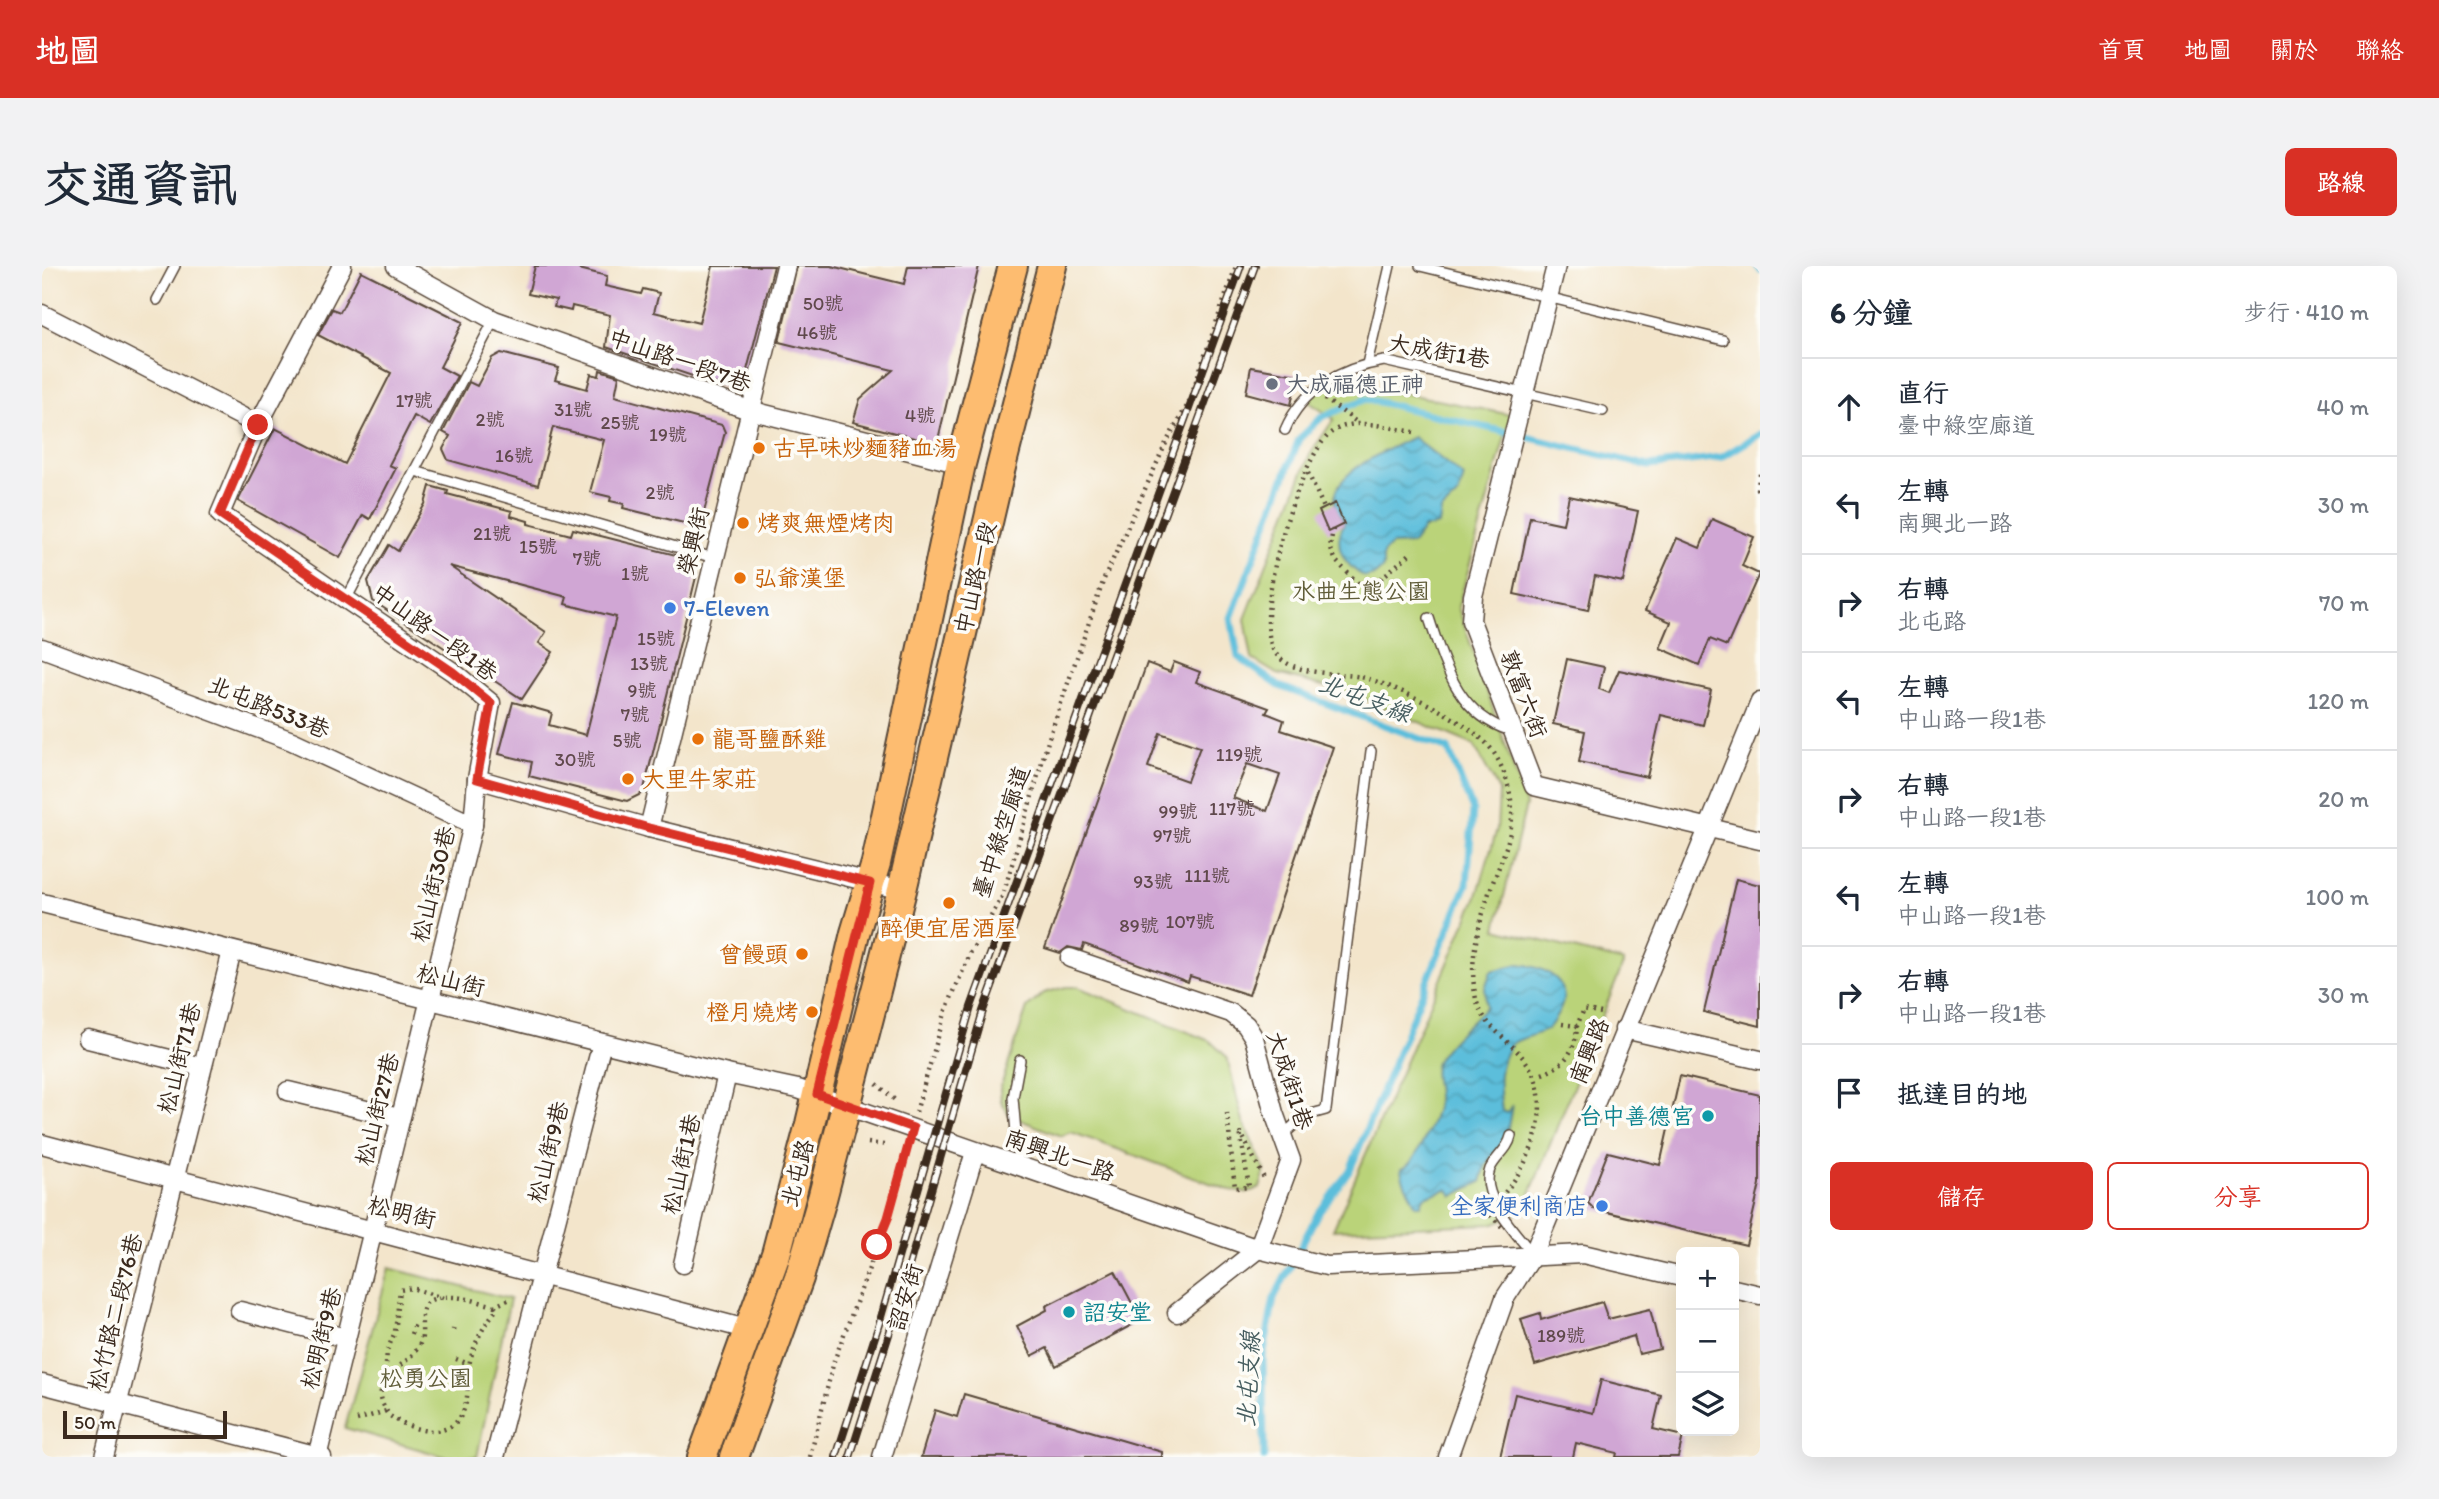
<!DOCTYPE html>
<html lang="zh-TW">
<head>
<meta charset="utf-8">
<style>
  :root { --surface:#fff; --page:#f2f2f3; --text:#1f2937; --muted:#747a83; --line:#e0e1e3; --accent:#d93025 }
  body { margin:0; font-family:Itim,"LXGW WenKai TC",sans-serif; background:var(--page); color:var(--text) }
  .controls { position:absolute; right:21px; bottom:21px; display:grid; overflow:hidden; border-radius:10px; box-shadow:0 7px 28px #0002 }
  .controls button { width:63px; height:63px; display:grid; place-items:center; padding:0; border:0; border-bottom:2px solid var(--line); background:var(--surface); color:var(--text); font:35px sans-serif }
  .scale { position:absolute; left:21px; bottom:18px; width:164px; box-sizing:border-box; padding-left:7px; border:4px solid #3b2a1e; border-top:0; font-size:19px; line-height:24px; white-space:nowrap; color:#3b2a1e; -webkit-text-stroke:5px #fdfcf7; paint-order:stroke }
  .stop { position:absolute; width:21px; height:21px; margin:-16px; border:5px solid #d93025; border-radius:50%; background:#fff }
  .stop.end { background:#d93025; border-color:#fff; box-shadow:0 2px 7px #0008 }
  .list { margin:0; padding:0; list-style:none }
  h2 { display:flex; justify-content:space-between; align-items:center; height:91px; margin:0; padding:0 28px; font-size:30px }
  h2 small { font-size:23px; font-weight:400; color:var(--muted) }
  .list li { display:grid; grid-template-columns:46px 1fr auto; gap:21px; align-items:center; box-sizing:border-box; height:98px; padding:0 28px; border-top:2px solid var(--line) }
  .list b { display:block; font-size:26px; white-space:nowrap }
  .list p { margin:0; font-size:23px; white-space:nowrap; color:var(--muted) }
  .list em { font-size:23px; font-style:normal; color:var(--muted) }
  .actions { display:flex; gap:14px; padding:21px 28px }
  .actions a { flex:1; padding:16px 0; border:2px solid var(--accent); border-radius:10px; text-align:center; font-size:24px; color:var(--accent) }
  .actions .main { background:var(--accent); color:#fff }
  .icon { flex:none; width:38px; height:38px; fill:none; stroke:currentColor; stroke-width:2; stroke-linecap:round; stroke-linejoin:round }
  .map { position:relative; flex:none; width:1718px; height:1191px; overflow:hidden; border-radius:10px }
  header { display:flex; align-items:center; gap:42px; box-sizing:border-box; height:98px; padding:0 35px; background:var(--accent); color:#fff }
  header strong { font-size:33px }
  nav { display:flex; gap:38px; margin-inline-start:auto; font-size:24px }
  .intro { display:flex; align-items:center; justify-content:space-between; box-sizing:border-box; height:168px; padding:0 42px }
  h1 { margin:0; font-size:49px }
  .button { padding:18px 32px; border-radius:10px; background:var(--accent); color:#fff; font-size:24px; font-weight:700 }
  main { display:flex; gap:42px; padding:0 42px }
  aside { flex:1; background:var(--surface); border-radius:10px; box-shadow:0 7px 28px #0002 }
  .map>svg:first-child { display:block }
  .park { fill:#bad379; stroke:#7a7e4c; stroke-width:2 }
  .water { fill:url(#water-waves); stroke:#4c747c; stroke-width:2 }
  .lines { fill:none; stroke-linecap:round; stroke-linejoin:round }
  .stream { stroke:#5cbedb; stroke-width:7 }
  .building { fill:#d0a6d4; fill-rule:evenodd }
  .lane-casing { stroke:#574638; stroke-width:12 }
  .street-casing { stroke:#574638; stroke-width:21 }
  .primary-casing { stroke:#574638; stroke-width:32 }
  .path { stroke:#574638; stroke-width:4.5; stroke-dasharray:2 5; stroke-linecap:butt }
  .lane { stroke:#fff; stroke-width:9 }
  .street { stroke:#fff; stroke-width:18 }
  .primary { stroke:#fdbc6f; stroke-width:28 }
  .rail-casing { stroke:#3b2a1e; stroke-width:8 }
  .rail { stroke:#fdfcf7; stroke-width:5; stroke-dasharray:16; stroke-linecap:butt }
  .path-bridge { stroke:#574638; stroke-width:4.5; stroke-dasharray:2 5; stroke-linecap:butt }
  .route { stroke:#d93025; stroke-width:9 }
  .worship-dot { fill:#6b7280; stroke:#fdfcf7; stroke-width:2.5 }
  .food-dot { fill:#e8710a; stroke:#fdfcf7; stroke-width:2.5 }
  .shop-dot { fill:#3f7fe0; stroke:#fdfcf7; stroke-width:2.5 }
  .culture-dot { fill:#0f9aa8; stroke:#fdfcf7; stroke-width:2.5 }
  .labels { text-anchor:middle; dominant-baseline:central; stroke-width:7; stroke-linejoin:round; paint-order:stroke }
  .number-label { font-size:19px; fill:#60494c }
  .street-label { font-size:23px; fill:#3b2a1e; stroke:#fdfcf7 }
  .worship-label { font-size:23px; fill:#5b616d; stroke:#fdfcf7; text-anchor:start }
  .food-label { font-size:23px; fill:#c56008; stroke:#fdfcf7; text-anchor:start }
  .park-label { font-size:23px; fill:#615d39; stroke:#fdfcf7 }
  .shop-label { font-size:23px; fill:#366cbe; stroke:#fdfcf7; text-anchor:start }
  .culture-label { font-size:23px; fill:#0d838f; stroke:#fdfcf7; text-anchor:end }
  .water-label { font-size:24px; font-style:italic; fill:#475e60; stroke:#fdfcf7 }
</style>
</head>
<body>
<header>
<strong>地圖</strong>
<nav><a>首頁</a><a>地圖</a><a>關於</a><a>聯絡</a></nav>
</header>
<div class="intro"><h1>交通資訊</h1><a class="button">路線</a></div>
<main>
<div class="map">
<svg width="1718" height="1191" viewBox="0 0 1718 1191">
  <defs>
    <pattern id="water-waves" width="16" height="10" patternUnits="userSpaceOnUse" patternTransform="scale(1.75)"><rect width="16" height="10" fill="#5cbedb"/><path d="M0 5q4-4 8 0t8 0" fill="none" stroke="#4d9bb1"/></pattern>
  </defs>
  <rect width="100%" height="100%" fill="#fdfcf7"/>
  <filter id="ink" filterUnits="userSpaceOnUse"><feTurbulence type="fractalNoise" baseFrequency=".0143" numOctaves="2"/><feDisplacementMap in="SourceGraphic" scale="14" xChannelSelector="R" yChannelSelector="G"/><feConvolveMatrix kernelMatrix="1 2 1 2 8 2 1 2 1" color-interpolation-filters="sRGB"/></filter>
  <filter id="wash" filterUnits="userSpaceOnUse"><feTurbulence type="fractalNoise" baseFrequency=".00686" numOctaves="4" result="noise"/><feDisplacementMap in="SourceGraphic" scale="28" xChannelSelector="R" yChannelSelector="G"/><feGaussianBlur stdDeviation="1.57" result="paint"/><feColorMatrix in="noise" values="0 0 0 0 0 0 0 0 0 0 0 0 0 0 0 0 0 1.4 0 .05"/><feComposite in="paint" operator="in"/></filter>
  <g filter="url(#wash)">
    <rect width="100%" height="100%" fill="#f3e5cb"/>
    <!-- park -->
    <g class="park">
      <polygon points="1282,119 1361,127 1469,149 1416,341 1484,539 1454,663 1582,696 1481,945 1450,958 1291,964 1435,630 1455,563 1457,525 1432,479 1308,427 1235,408 1210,393 1203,353 1268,188 1292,153 1264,134"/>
      <polygon points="1024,721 1036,721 1168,775 1185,791 1201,856 1223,904 1218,922 1203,927 1184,923 1029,866 1019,870 968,850 959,835 958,823 985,742 1002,727"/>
      <polygon points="347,1002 468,1033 435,1191 404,1191 303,1162"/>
    </g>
    <!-- water -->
    <g class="water">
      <path d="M1371 171 1422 211 1416 229 1399 245 1397 259 1382 262 1370 278 1349 279 1341 288V302L1333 309 1323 311C1302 299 1290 280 1302 258 1300 252 1293 243 1293 237 1289 205 1349 183 1371 171Z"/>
      <path d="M1477 698C1503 701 1533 715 1517 746 1514 751 1509 761 1505 763 1494 770 1480 771 1469 778 1454 801 1457 819 1460 845L1465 847 1470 839 1464 873 1444 898 1439 916 1411 930 1405 923 1382 931 1379 939H1373C1369 924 1361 922 1359 903 1374 900 1394 850 1395 834 1396 819 1388 806 1396 792 1409 772 1427 759 1444 741L1443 722 1449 705Z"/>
    </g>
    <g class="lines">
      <!-- stream -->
      <g class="stream">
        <polyline points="1715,0 1718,4"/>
        <polyline points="1222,1191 1221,1091 1232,1032 1275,949 1308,904 1425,618 1431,544 1406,483 1237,420 1196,391 1189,352 1257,173 1280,151 1324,133 1607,200 1680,191 1718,168"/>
      </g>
    </g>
    <g id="blocks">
      <!-- building -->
      <g class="building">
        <polygon points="493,0 538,0 537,3 565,10 563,20 599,28 601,23 617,27 612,46 657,57 671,0 732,0 702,116 689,123 564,81 568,49 530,40 529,45 512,41 514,34 486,28"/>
        <polygon points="755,0 789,0 862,18 866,0 937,0 895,178 811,156 818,133 851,104 737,76"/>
        <polygon points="319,5 421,56 398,101 415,110 388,159 372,150 347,199 354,202 328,253 321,249 298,292 196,235 233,162 303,198 349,107 276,69 290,43 298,46"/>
        <polygon points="459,87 517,102 513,114 545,123 549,108 557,110 558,104 577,110 573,130 680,159 683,166 658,261 581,242 582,238 568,235 569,231 548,226 562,174 511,161 496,219 406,194 401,183 408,170 401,166 427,116 435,120 450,92"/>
        <polygon points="1209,101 1255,109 1249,139 1204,127"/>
        <polygon points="388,220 406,225 405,228 470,245 469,250 486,255 486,258 529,269 531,263 646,292 655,307 601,527 585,535 487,510 490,496 457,488 471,436 510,447 507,459 544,469 574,351 523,338 525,331 407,300 504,366 497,377 511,386 480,433 331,335 326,315 347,279 356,285 383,238"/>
        <polygon points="1527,230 1596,245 1581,316 1553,310 1546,344 1472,328 1488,251 1521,258"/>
        <polygon points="1293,237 1302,258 1286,266 1277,245"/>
        <polygon points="1670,253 1712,271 1700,300 1717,308 1685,380 1668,373 1657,399 1618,382 1629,356 1603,345 1635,272 1658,282"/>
        <polygon points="1525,393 1562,401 1557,423 1567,427 1577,404 1669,424 1661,459 1619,449 1605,511 1537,496 1543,465 1511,458"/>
        <path d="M1132 396 1158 406 1154 416 1227 442 1224 447 1242 454 1239 464 1291 481 1207 729 1148 710 1146 716 1042 678 1040 684 1026 681 1018 687 1003 682 1105 397 1128 406ZM1118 467 1158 481 1145 515 1106 501ZM1205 498 1238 509 1225 545 1191 532Z"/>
        <polygon points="1694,613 1718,619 1718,760 1662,746"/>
        <polygon points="1638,810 1718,829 1718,918 1704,979 1552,943 1546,937 1566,886 1618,899"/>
        <polygon points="1073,1005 1099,1054 1014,1100 1005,1082 990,1090 975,1060 1005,1044 1004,1040"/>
        <polygon points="1560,1036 1566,1053 1608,1043 1618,1083 1597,1088 1592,1070 1493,1099 1479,1053 1498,1047 1499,1054"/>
        <polygon points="1559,1114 1619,1129 1611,1163 1641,1170 1636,1191 1574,1191 1575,1187 1534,1177 1531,1191 1458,1191 1473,1128 1551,1147"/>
        <polygon points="922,1128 1120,1186 1120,1191 879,1191 893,1144 915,1151"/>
      </g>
    </g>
  </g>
  <g filter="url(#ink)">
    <use href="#blocks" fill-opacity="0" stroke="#574638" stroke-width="2"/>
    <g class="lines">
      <defs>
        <g id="lane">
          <polyline points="1378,0 1681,74"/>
          <polyline points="115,34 133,0"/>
          <polyline points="1325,98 1348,0"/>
          <path d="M1243 164C1260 123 1300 102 1342 95L1561 145"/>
          <polyline points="373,205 672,292"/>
          <polyline points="305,332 452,54"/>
          <path d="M1387 352C1403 400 1416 449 1469 465"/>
          <polyline points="1240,870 1262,850 1284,844 1329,485"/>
          <path d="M1469 870C1466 884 1454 890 1448 903 1437 931 1475 967 1491 989"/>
          <polyline points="977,901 971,832 978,794"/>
        </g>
        <g id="street">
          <polyline points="354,0 452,54 707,144 919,198"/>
          <polyline points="1514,0 1431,330 1429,355 1492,520 1718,574"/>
          <polyline points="0,48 216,159"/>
          <polyline points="0,382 250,475 431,559"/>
          <polyline points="435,513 607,562 860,624"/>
          <polyline points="607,562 744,0"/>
          <polyline points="0,637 685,808 756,823 1216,983 1285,1000 1541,988 1639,1011"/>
          <polyline points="1028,692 1189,747 1204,759 1212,772 1232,847 1249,894 1216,983"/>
          <polyline points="1582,763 1718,794"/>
          <polyline points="46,773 160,801"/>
          <polyline points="246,825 357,852"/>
          <polyline points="0,878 708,1064"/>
          <polyline points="641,998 685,808"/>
          <polyline points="1692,1023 1718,1029"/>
          <polyline points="198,1045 304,1072"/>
          <polyline points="1135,1047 1216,983"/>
          <polyline points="0,1118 280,1191"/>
          <polyline points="62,1191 190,685"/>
          <polyline points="275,1191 431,559 435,513 449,437 411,406 178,248 216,159 300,0"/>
          <polyline points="453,1191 560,777"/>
          <polyline points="840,1191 933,886"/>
          <polyline points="1406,1191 1463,1032 1491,989 1718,436"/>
        </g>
        <g id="primary">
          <polyline points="660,1191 734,988 768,858 813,667 834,597 919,198 971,0"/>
          <polyline points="692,1191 757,1012 780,933 860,624 958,205 1010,0"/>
        </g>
      </defs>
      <!-- lane casing -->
      <use href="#lane" class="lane-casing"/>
      <!-- street casing -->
      <use href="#street" class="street-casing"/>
      <!-- primary casing -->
      <use href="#primary" class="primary-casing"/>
      <!-- path -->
      <g class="path">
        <polyline points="1283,133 1316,157"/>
        <path d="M1372 166C1347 162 1313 150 1290 166 1258 188 1206 355 1234 388 1252 410 1293 406 1319 411 1353 419 1420 452 1445 478 1461 495 1471 528 1470 551 1469 576 1455 604 1447 627"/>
        <polyline points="1266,207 1282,242"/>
        <polyline points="1718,208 1715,223 1718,227"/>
        <polyline points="1291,263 1288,281 1294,295 1319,320 1331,319 1369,287"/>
        <polyline points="1520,758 1535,760 1542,743 1564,748"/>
        <path d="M1500 808C1523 800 1534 784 1535 760"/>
        <polyline points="835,818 854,835"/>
        <polyline points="874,846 904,744 929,686 961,629 1007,472 1062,313 1125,175 1146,138 1194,0"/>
        <polyline points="1185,847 1193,922 1207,921 1198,865 1222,912"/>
        <polyline points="826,877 843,879"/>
        <path d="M453 1040C432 1035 410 1026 389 1034 374 1041 383 1063 379 1075 370 1103 318 1109 348 1150 370 1165 410 1177 422 1143 428 1128 424 1111 428 1095 433 1075 442 1059 455 1043L453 1040 468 1033"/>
        <polyline points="411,1064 412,1059"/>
        <polyline points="369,1068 373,1058"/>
        <polyline points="414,1093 427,1098"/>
        <polyline points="343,1112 345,1085 353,1066 358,1024 370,1022 401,1032"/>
        <polyline points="315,1154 344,1145"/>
        <polyline points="768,1191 792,1095 846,952 867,879"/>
      </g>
      <!-- lane -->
      <use href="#lane" class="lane"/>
      <!-- street -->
      <use href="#street" class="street"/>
      <!-- primary -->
      <use href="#primary" class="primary"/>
      <defs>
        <g id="rail">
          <polyline points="794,1191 837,1058 929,741 1199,0"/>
          <polyline points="808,1191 849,1062 941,745 1213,0"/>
        </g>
      </defs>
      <!-- rail casing -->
      <use href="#rail" class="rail-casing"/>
      <!-- rail -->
      <use href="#rail" class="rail"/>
      <!-- path-bridge -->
      <path class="path-bridge" d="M1447 627C1436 663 1426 695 1434 733 1441 762 1472 776 1487 800 1516 848 1482 914 1444 945L1461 962"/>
    </g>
  </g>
  <g class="lines" filter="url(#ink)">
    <!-- route -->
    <polyline class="route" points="216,159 178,248 411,406 449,437 435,513 607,562 828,617 775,828 871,862 846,952 835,979"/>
  </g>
  <!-- markers -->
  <circle class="worship-dot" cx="1230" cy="118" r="7"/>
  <g class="food-dot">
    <circle cx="717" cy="182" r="7"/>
    <circle cx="701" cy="257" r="7"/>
    <circle cx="698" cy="312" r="7"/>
    <circle cx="656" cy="473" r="7"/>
    <circle cx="586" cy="513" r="7"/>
    <circle cx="907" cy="637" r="7"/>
    <circle cx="760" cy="688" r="7"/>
    <circle cx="770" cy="746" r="7"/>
  </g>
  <g class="shop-dot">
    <circle cx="628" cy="342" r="7"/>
    <circle cx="1560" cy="940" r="7"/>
  </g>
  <g class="culture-dot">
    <circle cx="1666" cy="850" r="7"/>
    <circle cx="1027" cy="1046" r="7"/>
  </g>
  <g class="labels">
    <!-- number labels -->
    <g class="number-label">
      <text x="781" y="37">50號</text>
      <text x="775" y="66">46號</text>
      <text x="372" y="134">17號</text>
      <text x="531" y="143">31號</text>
      <text x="878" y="149">4號</text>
      <text x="448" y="153">2號</text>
      <text x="578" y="156">25號</text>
      <text x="626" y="168">19號</text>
      <text x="472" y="189">16號</text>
      <text x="618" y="226">2號</text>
      <text x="450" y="267">21號</text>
      <text x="496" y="280">15號</text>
      <text x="545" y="292">7號</text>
      <text x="593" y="307">1號</text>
      <text x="614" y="372">15號</text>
      <text x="607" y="397">13號</text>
      <text x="600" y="424">9號</text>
      <text x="593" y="448">7號</text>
      <text x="585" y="474">5號</text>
      <text x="1197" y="488">119號</text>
      <text x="533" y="493">30號</text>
      <text x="1190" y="542">117號</text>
      <text x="1136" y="545">99號</text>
      <text x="1130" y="569">97號</text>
      <text x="1165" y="609">111號</text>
      <text x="1111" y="615">93號</text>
      <text x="1148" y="655">107號</text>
      <text x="1097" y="659">89號</text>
      <text x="1519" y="1069">189號</text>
    </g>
    <!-- street labels -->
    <g class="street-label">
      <text transform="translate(1397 85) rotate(10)">大成街1巷</text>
      <text transform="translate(638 94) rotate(19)">中山路一段7巷</text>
      <text transform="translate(651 275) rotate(-77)">榮興街</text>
      <text transform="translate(933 312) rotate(-77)">中山路一段</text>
      <text transform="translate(393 366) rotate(36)">中山路一段1巷</text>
      <text transform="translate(1482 428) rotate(69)">敦富六街</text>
      <text transform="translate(227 441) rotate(22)">北屯路533巷</text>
      <text transform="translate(959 566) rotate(-72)">臺中綠空廊道</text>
      <text transform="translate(391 618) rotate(-76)">松山街30巷</text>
      <text transform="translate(409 714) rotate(14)">松山街</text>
      <text transform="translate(1547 785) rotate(-68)">南興路</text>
      <text transform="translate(137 792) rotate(-76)">松山街71巷</text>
      <text transform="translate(1248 814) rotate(72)">大成街1巷</text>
      <text transform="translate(335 843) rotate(-76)">松山街27巷</text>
      <text transform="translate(506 886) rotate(-76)">松山街9巷</text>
      <text transform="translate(1018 889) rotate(19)">南興北一路</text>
      <text transform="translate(639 898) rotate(-77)">松山街1巷</text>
      <text transform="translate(755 907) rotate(-75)">北屯路</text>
      <text transform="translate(360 946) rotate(14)">松明街</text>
      <text transform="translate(863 1031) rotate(-73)">詔安街</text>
      <text transform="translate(73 1046) rotate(-76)">松竹路二段76巷</text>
      <text transform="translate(279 1072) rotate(-76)">松明街9巷</text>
    </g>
    <!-- worship labels -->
    <g class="worship-label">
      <text x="1244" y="118">大成福德正神</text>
    </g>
    <!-- food labels -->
    <g class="food-label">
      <text x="731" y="182">古早味炒麵豬血湯</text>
      <text x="715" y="257">烤爽無煙烤肉</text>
      <text x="712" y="312">弘爺漢堡</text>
      <text x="670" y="473">龍哥鹽酥雞</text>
      <text x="600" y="513">大里牛家莊</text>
      <text x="907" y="662" text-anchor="middle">醉便宜居酒屋</text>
      <text x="746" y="688" text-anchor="end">曾饅頭</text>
      <text x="756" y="746" text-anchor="end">橙月燒烤</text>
    </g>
    <!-- park labels -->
    <g class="park-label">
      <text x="1319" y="325">水曲生態公園</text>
      <text x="384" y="1112">松勇公園</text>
    </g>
    <!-- shop labels -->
    <g class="shop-label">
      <text x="642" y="342">7-Eleven</text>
      <text x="1546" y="940" text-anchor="end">全家便利商店</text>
    </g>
    <!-- culture labels -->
    <g class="culture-label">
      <text x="1652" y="850">台中善德宮</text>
      <text x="1041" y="1046" text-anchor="start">詔安堂</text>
    </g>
    <!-- water labels -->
    <g class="water-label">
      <text transform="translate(1323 432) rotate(20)">北屯支線</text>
      <text transform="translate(1206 1113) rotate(-87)">北屯支線</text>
    </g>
  </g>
</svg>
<div class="controls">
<button>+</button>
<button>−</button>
<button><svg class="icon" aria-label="layers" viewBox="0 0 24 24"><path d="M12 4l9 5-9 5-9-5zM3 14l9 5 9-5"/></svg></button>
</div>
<div class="scale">50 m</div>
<div class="stop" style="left:835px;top:979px"></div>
<div class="stop end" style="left:216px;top:159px"></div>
</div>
<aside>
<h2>6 分鐘<small>步行 · 410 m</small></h2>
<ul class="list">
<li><svg class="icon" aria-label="ahead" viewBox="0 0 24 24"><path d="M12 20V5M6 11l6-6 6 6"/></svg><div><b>直行</b><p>臺中綠空廊道</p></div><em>40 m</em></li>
<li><svg class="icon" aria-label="left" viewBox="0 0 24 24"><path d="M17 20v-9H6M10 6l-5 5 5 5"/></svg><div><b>左轉</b><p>南興北一路</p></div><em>30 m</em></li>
<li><svg class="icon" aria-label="right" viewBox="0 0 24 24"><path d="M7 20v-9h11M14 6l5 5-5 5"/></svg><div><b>右轉</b><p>北屯路</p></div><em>70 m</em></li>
<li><svg class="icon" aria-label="left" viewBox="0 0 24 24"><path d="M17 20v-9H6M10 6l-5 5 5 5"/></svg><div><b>左轉</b><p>中山路一段1巷</p></div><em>120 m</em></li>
<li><svg class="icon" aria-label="right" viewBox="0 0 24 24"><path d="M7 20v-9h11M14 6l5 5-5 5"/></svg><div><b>右轉</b><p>中山路一段1巷</p></div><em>20 m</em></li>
<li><svg class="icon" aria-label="left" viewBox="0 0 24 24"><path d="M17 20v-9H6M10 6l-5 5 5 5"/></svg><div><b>左轉</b><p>中山路一段1巷</p></div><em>100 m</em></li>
<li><svg class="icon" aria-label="right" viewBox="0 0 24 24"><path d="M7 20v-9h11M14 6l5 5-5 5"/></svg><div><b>右轉</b><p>中山路一段1巷</p></div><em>30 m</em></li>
<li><svg class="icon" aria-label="arrive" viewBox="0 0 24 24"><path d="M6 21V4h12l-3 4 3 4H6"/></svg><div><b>抵達目的地</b></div></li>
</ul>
<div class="actions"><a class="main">儲存</a><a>分享</a></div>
</aside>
</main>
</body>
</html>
